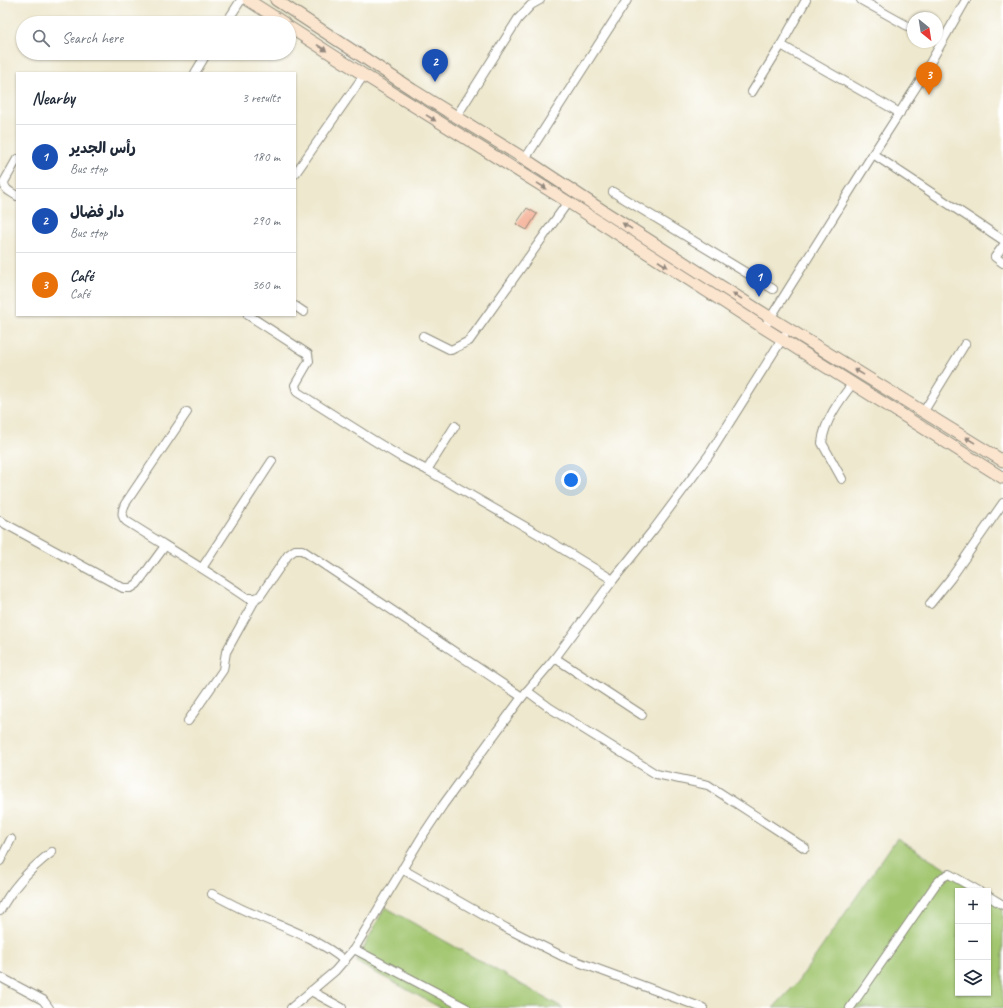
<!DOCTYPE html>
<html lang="en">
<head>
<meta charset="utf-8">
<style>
  :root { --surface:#fff; --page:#f6f6f7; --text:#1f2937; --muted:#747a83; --line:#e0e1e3; --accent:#db2777 }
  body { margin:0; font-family:Caveat,"Playpen Sans Arabic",sans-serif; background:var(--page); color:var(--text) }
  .controls { position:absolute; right:12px; bottom:12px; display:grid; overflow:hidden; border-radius:0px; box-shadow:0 1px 3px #0004 }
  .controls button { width:36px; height:36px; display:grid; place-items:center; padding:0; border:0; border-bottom:1px solid var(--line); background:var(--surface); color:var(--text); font:20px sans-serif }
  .compass { position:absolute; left:907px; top:12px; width:36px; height:36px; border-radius:50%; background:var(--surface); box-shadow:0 1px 3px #0004; rotate:150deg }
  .you { position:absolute; left:571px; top:480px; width:14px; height:14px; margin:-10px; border:3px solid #fff; border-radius:50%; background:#1a73e8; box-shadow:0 0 0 6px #1a73e833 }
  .badge { display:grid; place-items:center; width:26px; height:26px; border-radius:50%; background:var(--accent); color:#fff; font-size:13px; font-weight:700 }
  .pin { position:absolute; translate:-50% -33px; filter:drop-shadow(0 1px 2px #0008) }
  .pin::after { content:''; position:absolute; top:21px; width:14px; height:12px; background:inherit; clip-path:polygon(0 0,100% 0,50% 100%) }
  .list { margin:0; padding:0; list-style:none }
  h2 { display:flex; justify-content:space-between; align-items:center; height:52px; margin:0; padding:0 16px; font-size:17px }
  h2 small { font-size:13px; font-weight:400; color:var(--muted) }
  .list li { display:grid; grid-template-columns:26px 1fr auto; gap:12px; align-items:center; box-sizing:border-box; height:64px; padding:0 16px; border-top:1px solid var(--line) }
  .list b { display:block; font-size:15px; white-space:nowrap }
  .list p { margin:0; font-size:13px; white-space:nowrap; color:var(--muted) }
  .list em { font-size:13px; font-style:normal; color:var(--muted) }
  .icon { flex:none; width:22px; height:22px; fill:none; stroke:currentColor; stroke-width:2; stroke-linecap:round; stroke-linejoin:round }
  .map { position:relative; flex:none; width:1003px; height:1008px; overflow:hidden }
  .search { position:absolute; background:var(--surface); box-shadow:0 1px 3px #0004; left:16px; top:16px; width:280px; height:44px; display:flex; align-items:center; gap:10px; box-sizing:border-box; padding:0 14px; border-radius:22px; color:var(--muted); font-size:15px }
  .panel { position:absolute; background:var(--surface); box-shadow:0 1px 3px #0004; left:16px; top:72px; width:280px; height:244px; border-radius:0px }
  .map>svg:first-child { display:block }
  .green { fill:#a2c670; stroke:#66784e }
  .building { fill:#f4af94 }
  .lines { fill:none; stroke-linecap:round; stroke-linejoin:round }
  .street-casing { stroke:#8c8a7c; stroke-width:10 }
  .secondary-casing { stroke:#8c8a7c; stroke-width:13 }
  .street { stroke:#fff; stroke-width:8 }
  .secondary { stroke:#fbe5cf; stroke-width:11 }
  .oneway { fill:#93887d }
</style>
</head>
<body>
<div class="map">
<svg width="1003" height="1008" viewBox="0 0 1003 1008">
  <rect width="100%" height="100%" fill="#fff"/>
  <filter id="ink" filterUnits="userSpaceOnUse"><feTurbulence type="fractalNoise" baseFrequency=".025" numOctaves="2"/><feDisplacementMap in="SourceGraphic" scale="8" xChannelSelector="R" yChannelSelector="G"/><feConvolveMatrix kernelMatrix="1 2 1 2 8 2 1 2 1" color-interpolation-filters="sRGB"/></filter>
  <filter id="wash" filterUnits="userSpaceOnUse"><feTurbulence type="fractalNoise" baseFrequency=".012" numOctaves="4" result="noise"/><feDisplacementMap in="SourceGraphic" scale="16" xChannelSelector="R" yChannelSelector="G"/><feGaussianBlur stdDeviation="0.9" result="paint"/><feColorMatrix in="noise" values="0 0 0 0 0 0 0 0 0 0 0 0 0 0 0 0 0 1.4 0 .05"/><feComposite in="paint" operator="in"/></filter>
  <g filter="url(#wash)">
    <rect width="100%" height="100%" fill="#eee8ce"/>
    <!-- green -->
    <g class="green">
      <polygon points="897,838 929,858 985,891 958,891 958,993 988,993 988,893 1003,901 1003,1008 773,1008 797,983"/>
      <polygon points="385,907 563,1008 441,1008 356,962"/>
    </g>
    <g id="blocks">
      <!-- building -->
      <polygon class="building" points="527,208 537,214 527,230 516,224"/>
    </g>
  </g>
  <g filter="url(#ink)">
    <use href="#blocks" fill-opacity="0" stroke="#8c8a7c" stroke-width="1"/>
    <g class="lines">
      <defs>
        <g id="street">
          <polyline points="861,0 913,29"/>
          <polyline points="226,23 241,0"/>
          <polyline points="781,45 900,113"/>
          <polyline points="195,73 207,53"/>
          <polyline points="752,92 781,45 806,0"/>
          <polyline points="456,117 518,19 531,5 540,0"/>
          <polyline points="873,154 1003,240"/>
          <path d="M17 159 4 182C4 190 11 192 17 196"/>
          <polyline points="525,159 627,0"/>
          <polyline points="295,174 364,75"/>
          <polyline points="613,192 773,289"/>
          <polyline points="1003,246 995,257 1003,263"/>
          <polyline points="295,306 304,312"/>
          <polyline points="248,315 308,354 309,361 295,385 297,392 373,440 401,457 427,470 538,534 613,580"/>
          <polyline points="764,328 873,154 918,84 966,0"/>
          <polyline points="423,336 451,350 469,341 568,202"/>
          <polyline points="924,411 965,344"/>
          <path d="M187 412 125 504C122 511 121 516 126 521 167 547 208 571 247 598H256L260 596 288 555 295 550H302L522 697"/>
          <polyline points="427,470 455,426"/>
          <path d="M842 479 822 443C824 421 840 400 853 383"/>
          <polyline points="0,521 123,588 131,588 137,584 165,546"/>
          <polyline points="202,568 272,461"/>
          <polyline points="930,604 951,578 1003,503"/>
          <polyline points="555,658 642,715"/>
          <polyline points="527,691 550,708 656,774 708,785 805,848"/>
          <polyline points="188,721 223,670 226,652 256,598"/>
          <polyline points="0,861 11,839"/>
          <polyline points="402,869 506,928 562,956 703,1008"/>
          <path d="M212 894C225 900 238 908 251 913 281 926 321 940 345 961"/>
          <polyline points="988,896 1003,905"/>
          <path d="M0 911C12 887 31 868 52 852"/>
          <polyline points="354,949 466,1008"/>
          <polyline points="0,977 43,1000 49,1008"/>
          <polyline points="311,991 342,1008"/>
          <polyline points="291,1008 335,971 354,949 423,835 443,805 522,697 555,658 613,580 654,529 709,455 784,336"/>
          <polyline points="850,1008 936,884 943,877 949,874 979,891"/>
        </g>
        <g id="secondary">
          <polyline points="248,0 284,23"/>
          <polyline points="276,0 413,90 525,159 602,210 771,318 1003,461"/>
          <polyline points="289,27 364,75 568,202 764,328 1003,478"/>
        </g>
      </defs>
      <!-- street casing -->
      <use href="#street" class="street-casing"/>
      <!-- secondary casing -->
      <use href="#secondary" class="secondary-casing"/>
      <!-- street -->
      <use href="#street" class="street"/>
      <!-- secondary -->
      <use href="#secondary" class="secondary"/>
    </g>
    <!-- one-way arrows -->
    <defs><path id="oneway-solid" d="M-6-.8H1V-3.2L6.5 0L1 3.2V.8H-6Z"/></defs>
    <g class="oneway">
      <use href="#oneway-solid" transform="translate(322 48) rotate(33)"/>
      <use href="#oneway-solid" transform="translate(431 118) rotate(32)"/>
      <use href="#oneway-solid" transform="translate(542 186) rotate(32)"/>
      <use href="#oneway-solid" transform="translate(627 226) rotate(-148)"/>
      <use href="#oneway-solid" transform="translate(663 264) rotate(33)"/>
      <use href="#oneway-solid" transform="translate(737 296) rotate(-148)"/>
      <use href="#oneway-solid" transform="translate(859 372) rotate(-149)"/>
      <use href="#oneway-solid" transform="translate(970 440) rotate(-148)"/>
    </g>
  </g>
</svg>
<div class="controls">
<button>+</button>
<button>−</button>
<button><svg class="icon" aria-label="layers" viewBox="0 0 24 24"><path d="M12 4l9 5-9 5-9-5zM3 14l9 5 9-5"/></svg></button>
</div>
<svg class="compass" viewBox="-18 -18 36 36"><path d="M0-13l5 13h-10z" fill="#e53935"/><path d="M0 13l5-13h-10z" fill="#747a83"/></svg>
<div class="you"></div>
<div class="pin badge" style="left:759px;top:297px;background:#1a4fb4">1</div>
<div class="pin badge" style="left:435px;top:82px;background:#1a4fb4">2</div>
<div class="pin badge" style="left:929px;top:95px;background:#e8710a">3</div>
<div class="search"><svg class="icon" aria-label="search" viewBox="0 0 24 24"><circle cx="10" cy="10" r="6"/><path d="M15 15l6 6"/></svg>Search here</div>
<section class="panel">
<h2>Nearby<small>3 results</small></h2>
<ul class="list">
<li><span class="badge" style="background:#1a4fb4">1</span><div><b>رأس الجدير</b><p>Bus stop</p></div><em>180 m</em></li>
<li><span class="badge" style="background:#1a4fb4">2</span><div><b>دار فضال</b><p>Bus stop</p></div><em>290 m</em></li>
<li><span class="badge" style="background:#e8710a">3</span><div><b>Café</b><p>Café</p></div><em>360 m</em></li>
</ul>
</section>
</div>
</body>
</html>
